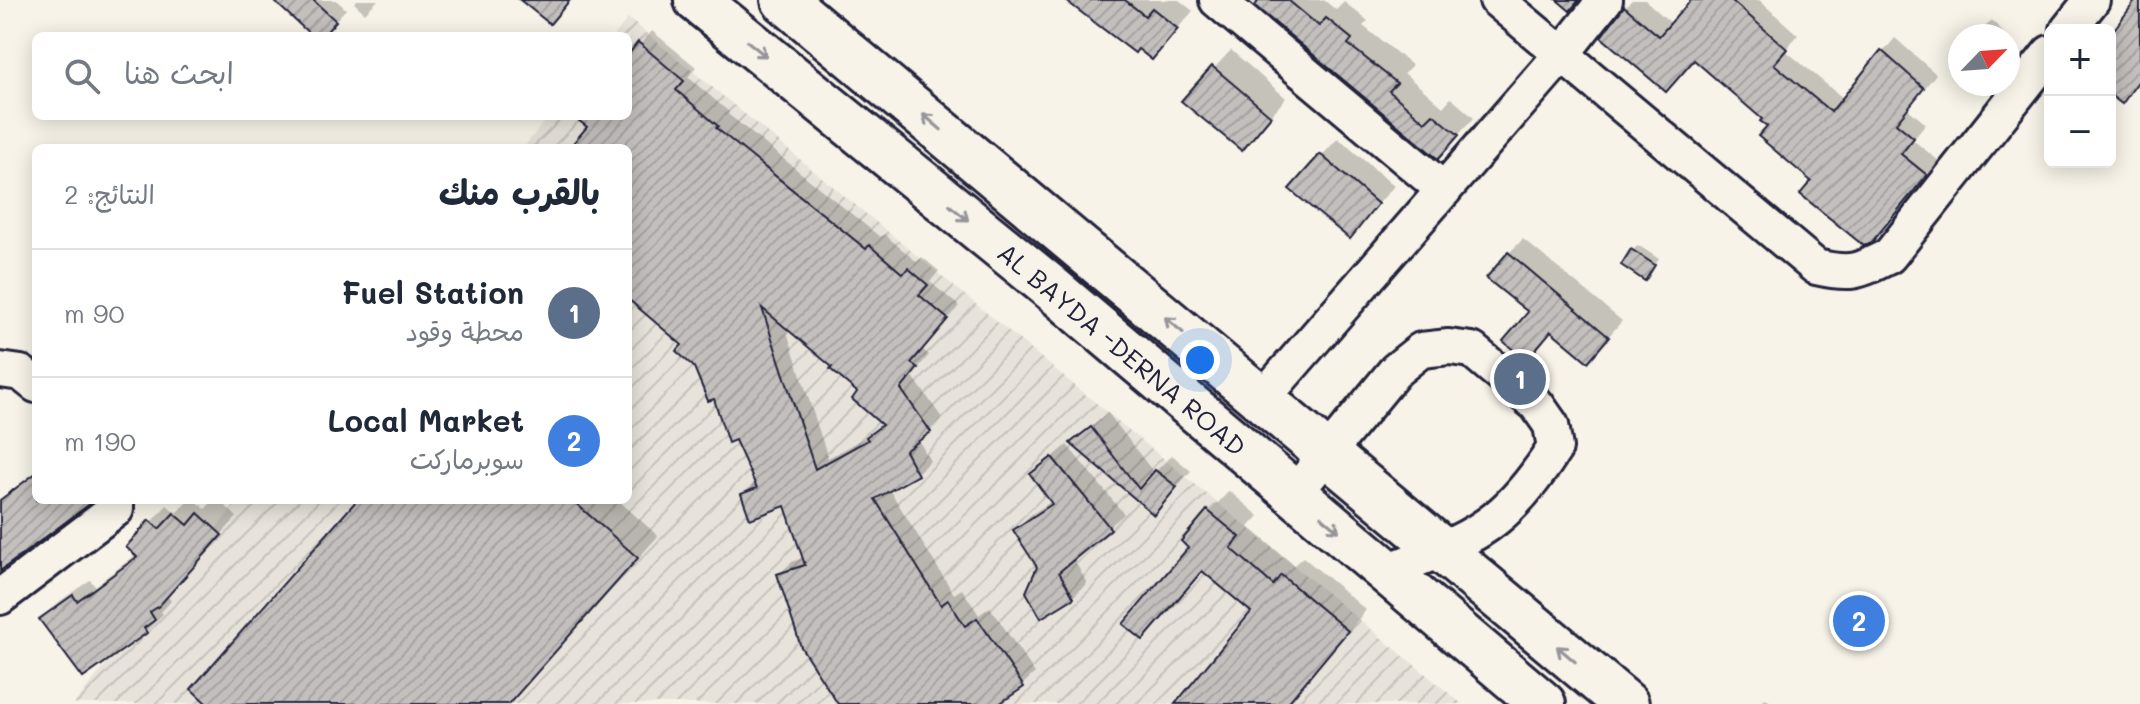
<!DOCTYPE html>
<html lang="ar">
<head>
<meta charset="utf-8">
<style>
  :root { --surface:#fff; --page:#f6f6f7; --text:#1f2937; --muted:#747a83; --line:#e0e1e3; --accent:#c8321e }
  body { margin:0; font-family:Mali,"Playpen Sans Arabic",sans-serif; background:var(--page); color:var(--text); direction:rtl }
  .controls { position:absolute; right:24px; top:24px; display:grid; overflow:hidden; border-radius:12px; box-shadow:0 4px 20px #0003 }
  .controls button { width:72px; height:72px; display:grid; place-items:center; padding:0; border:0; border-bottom:2px solid var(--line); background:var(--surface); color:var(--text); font:40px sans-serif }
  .compass { position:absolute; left:1948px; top:24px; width:72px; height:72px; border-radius:50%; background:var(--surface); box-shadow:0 4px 20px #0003; rotate:65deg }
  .you { position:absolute; left:1200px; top:360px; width:28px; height:28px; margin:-20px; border:6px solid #fff; border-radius:50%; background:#1a73e8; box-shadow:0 0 0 12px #1a73e833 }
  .badge { display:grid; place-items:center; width:52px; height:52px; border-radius:50%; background:var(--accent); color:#fff; font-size:26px; font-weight:700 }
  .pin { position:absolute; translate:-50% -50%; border:4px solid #fff; box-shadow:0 2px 8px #0006 }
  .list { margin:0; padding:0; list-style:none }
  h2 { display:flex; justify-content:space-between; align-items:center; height:104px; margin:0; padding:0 32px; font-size:34px }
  h2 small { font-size:26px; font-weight:400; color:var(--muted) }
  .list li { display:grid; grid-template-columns:52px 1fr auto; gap:24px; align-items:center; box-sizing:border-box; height:128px; padding:0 32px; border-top:2px solid var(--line) }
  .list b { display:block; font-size:30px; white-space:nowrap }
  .list p { margin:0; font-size:26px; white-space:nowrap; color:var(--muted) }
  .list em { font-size:26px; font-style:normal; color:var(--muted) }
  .icon { flex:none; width:44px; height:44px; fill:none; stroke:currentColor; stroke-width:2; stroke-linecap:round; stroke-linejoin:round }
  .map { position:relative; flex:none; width:2140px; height:704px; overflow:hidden; direction:ltr }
  .search { position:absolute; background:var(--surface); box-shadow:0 4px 20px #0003; left:32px; top:32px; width:600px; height:88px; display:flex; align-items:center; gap:20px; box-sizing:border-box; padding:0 28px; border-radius:12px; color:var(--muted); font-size:30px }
  .panel { position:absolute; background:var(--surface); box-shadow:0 4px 20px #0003; left:32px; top:144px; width:600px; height:360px; border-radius:12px; direction:rtl }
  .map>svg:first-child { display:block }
  .industrial { fill:url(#industrial-furrows) }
  .shadow { fill:#0003; fill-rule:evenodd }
  .building { fill:url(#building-hatch); stroke:#22223b; stroke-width:2; fill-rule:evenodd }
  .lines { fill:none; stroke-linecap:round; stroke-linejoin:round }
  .minor-casing { stroke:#22223b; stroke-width:40 }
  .highway-casing { stroke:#22223b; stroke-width:50 }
  .minor { stroke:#f7f3e8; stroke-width:34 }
  .highway { stroke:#f7f3e8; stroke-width:44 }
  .oneway { stroke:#97959a }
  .labels { text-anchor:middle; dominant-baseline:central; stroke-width:7; stroke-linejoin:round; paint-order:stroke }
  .street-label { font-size:26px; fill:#22223b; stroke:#f7f3e8 }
</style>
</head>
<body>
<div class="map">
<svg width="2140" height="704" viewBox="0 0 2140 704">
  <defs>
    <pattern id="industrial-furrows" width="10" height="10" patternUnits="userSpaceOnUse" patternTransform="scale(2)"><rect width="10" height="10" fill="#e7e3db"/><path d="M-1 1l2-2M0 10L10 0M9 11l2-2" fill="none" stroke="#c6c2bd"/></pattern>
    <pattern id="building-hatch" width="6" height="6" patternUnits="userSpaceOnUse" patternTransform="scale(2)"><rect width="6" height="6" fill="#c2bfbd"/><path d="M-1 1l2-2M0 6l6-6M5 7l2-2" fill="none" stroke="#a6a4a3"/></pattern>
  </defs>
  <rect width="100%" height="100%" fill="#f7f3e8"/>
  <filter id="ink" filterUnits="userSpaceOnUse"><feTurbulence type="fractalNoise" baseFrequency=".0125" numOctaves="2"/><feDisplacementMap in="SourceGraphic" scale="16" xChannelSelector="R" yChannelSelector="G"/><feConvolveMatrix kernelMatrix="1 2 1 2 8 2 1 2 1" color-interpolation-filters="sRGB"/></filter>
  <g filter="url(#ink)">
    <!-- industrial -->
    <polygon class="industrial" points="628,18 1462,704 74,704 239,500 628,500 628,148 523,148 549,116 628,116 628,36 614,36"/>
    <!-- shadow -->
    <g class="shadow">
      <polygon points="276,0 336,0 346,9 321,36 315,36"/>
      <polygon points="357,0 378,0 365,13 354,3"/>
      <polygon points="1081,0 1179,0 1193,11 1152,57"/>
      <polygon points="1251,0 1324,0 1336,10 1344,2 1368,21 1363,26 1412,65 1404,73 1443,107 1451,98 1474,118 1438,157"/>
      <polygon points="1632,0 1645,0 1672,24 1693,0 1759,0 1798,35 1785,50 1844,99 1895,38 1936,74 1908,109 1926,124 1913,140 1939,161 1871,240 1814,180 1765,119 1695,58 1679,77 1625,7"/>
      <polygon points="1992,20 2006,36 1976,36"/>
      <path d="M652 31 696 67 688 77 729 112 728 114 880 237 884 234 917 262 922 257 939 271 930 282 959 306 922 349 929 355 912 375 942 418 918 439 930 461 917 473 889 489 954 594 962 589 979 615 990 607 1035 673 1022 685 995 704H840L779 574 792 562 805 557 786 503 743 494 756 481 715 397 684 345 628 296V148H572L598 116H628V58ZM784 323 835 366 860 392 882 423 871 434 828 458Z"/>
      <polygon points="1231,50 1286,98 1242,148 1184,101"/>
      <polygon points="1338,138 1394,186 1350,236 1292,189"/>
      <polygon points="1523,239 1622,321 1588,360 1530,312 1509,253"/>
      <polygon points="1638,245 1659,259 1650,273 1633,250"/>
      <polygon points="1108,413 1154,473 1172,455 1191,471 1154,512 1073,443"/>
      <polygon points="1067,445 1124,514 1073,558 1087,583 1073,597 1039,566 1015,530 1029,516 1052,501 1032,475"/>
      <polygon points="1229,491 1259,516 1249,527 1294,565 1303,557 1366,610 1289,704 1178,704 1253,612 1203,570 1143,637 1191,547 1183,541"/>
      <polygon points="189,500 195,500 205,509 214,500 219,500 237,517 167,595 171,601 161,612 163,614 146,631 83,676 42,619 59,602 90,580 95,586 137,554 128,547 167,505 176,513"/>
      <polygon points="360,500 618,500 658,536 509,704 210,704"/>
      <polygon points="1765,698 1773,704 1760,704"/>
    </g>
    <!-- building -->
    <g class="building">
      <polygon points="273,0 313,0 336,21 323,36 312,36"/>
      <polygon points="520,0 570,0 550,24"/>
      <polygon points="1065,0 1125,0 1145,16 1152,8 1178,29 1152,60 1138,49 1135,53"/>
      <polygon points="1259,0 1288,0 1319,26 1326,18 1352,39 1348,44 1397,83 1389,91 1425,122 1433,114 1459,135 1438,159 1255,6"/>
      <polygon points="1557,0 1579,0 1570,11"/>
      <polygon points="1691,0 1731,0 1787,49 1774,64 1831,112 1881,50 1924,88 1896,123 1914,138 1901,154 1927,175 1872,242 1864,246 1800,194 1811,181 1758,136 1767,126 1760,121 1762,119 1694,60 1666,92 1601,37 1624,6 1659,36"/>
      <polygon points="2136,0 2140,0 2140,79 2122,104 2110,95 2110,35"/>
      <path d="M638 42 684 81 676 90 718 126 716 128 866 249 869 245 903 274 908 268 928 285 919 295 948 319 911 363 918 368 901 389 931 432 905 451 918 475 875 499 941 605 948 600 965 626 977 618 1024 687 999 704H838L801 647 777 574 805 565 785 506 750 519 741 494 757 488 735 440 728 443 714 399 708 401 694 367 676 351 682 345 628 299V148H569L587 127 573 116H628V55ZM762 308 832 367 830 369 857 392 852 399 882 425 866 437 868 440 815 469Z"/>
      <polygon points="1212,66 1271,116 1242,151 1181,101"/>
      <polygon points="1320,154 1378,204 1350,239 1289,189"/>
      <polygon points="1631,249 1655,265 1645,281 1621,265"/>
      <polygon points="1508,252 1609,337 1588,362 1551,331 1526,361 1503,341 1528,312 1486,278"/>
      <polygon points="1091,427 1139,489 1155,470 1177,487 1154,515 1070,443"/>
      <polygon points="1052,457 1111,529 1059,572 1074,598 1041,618 1026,592 1037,567 1013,530 1052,504 1030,474"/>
      <polygon points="36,473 36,500 95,500 0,571 0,500"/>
      <polygon points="357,500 572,500 638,558 509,704 207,704 191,689"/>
      <polygon points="1207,510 1240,537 1231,548 1273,585 1281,575 1348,631 1287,704 1175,704 1251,612 1202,571 1143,640 1123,624 1188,548 1181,541"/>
      <polygon points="174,513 188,525 198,513 222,535 159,606 150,612 155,620 144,628 147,633 83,678 39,619 73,595 77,601 137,557 126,547 149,520 159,529"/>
    </g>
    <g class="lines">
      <defs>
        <g id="minor">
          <polyline points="1217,0 1444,190"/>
          <path d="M1497 0 1816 267C1851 275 1857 272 1889 256L2050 53"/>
          <polyline points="2068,30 2092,0"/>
          <polyline points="0,370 21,373 36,385"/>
          <polyline points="1262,399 1562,54 1605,0"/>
          <path d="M1294 494 1396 370 1421 350 1449 347 1472 350 1537 405 1551 425 1555 448C1539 473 1519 500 1495 519 1464 544 1423 556 1388 571"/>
          <polyline points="0,597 116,509 116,500"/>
        </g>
        <g id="highway">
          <polyline points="697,0 1049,286 1543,704"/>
          <polyline points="784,0 1626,704"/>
        </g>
      </defs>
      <!-- minor casing -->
      <use href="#minor" class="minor-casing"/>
      <!-- highway casing -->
      <use href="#highway" class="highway-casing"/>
      <!-- minor -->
      <use href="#minor" class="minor"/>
      <!-- highway -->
      <use href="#highway" class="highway"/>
    </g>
    <!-- one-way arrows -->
    <defs><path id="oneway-shaft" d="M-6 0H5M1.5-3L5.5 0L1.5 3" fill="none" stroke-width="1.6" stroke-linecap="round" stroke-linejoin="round" transform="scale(2)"/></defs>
    <g class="oneway">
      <use href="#oneway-shaft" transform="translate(757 49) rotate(39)"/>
      <use href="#oneway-shaft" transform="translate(932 122) rotate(-140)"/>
      <use href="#oneway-shaft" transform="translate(959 213) rotate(39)"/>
      <use href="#oneway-shaft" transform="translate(1174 325) rotate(-140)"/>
      <use href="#oneway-shaft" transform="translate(1330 524) rotate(40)"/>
      <use href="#oneway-shaft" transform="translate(1566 654) rotate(-140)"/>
    </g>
  </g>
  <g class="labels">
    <!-- street labels -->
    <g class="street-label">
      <text transform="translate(1122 349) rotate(40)">AL BAYDA -DERNA ROAD</text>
    </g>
  </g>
</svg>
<div class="controls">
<button>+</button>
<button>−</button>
</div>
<svg class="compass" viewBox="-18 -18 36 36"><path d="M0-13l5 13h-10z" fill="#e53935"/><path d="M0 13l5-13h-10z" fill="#747a83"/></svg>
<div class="you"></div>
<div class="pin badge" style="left:1520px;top:379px;background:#5c6f8a">1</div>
<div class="pin badge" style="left:1859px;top:621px;background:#3f7fe0">2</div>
<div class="search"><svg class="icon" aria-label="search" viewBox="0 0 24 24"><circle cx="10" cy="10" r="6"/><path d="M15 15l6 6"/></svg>ابحث هنا</div>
<section class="panel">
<h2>بالقرب منك<small>النتائج: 2</small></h2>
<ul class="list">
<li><span class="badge" style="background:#5c6f8a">1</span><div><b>Fuel Station</b><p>محطة وقود</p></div><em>90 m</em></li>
<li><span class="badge" style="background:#3f7fe0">2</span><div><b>Local Market</b><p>سوبرماركت</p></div><em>190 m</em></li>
</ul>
</section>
</div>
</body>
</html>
